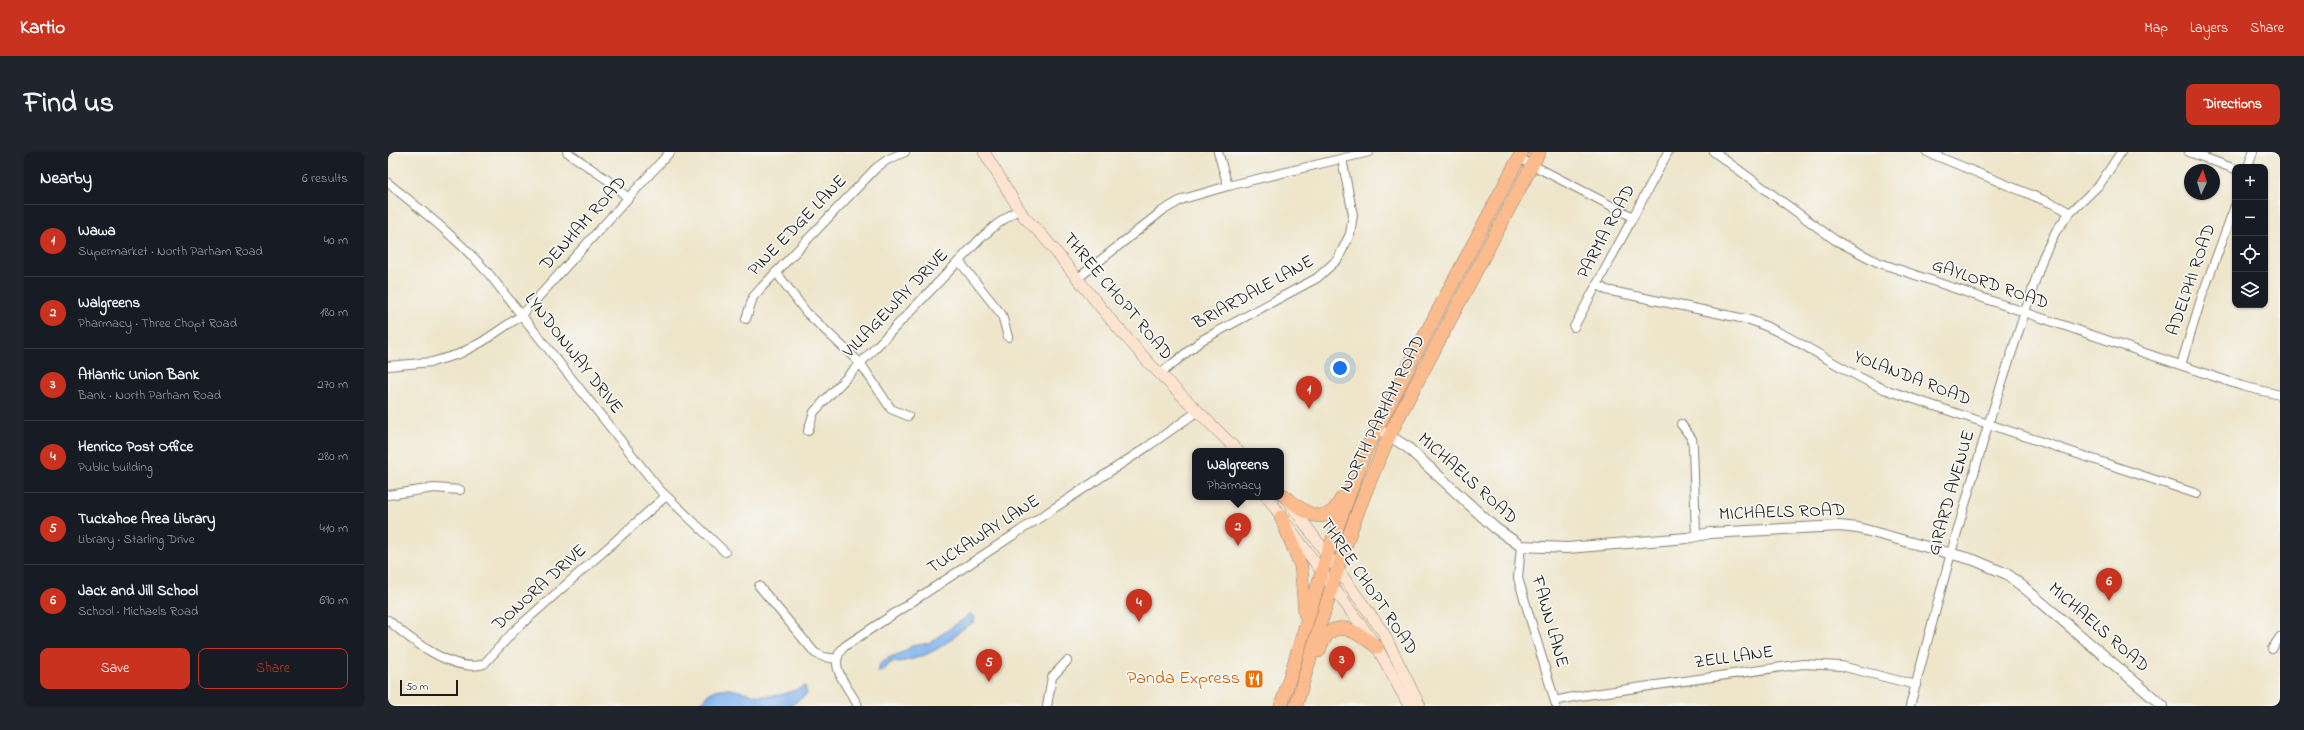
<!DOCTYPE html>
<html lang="en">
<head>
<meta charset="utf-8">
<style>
  :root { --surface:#171b24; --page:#20242c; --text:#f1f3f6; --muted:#9ea1a6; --line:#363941; --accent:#c8321e }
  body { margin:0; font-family:"Indie Flower",sans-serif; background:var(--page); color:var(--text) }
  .controls { position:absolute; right:12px; top:12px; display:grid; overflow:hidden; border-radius:8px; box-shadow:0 1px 3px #0004 }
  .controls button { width:36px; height:36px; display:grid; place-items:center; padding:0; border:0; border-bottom:1px solid var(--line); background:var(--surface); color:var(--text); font:20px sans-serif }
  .compass { position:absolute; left:1796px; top:12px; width:36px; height:36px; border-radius:50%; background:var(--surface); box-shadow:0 1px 3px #0004; rotate:4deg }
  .scale { position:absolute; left:12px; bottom:10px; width:58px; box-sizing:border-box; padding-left:4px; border:2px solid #1c1c1c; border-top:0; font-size:11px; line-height:14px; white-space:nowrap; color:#1c1c1c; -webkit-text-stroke:3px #f6f6f2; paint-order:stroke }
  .you { position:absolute; left:952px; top:216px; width:14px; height:14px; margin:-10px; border:3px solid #fff; border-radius:50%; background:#1a73e8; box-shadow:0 0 0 6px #1a73e833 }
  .badge { display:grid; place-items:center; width:26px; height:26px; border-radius:50%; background:var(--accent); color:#fff; font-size:13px; font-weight:700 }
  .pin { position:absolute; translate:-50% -33px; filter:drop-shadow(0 1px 2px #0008) }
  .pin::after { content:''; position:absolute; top:21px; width:14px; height:12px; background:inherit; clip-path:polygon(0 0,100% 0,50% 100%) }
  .popup { position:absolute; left:804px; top:296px; width:92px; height:52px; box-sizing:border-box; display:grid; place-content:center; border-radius:8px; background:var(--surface); filter:drop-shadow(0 1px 3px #0005); font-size:13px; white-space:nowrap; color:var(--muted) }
  .popup b { font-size:15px; color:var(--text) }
  .popup::after { content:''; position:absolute; left:50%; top:100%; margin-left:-8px; border:8px solid transparent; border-top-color:var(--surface) }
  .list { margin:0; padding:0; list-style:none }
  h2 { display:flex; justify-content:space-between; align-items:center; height:52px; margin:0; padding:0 16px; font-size:17px }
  h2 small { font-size:13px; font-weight:400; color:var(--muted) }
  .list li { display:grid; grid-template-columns:26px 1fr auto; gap:12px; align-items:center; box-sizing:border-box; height:72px; padding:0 16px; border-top:1px solid var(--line) }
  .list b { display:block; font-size:15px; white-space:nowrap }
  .list p { margin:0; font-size:13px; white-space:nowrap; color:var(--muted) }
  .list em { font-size:13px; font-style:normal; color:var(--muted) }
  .actions { display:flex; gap:8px; padding:12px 16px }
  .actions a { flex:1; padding:9px 0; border:1px solid var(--accent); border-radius:8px; text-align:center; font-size:14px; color:var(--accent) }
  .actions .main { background:var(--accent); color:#fff }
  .icon { flex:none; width:22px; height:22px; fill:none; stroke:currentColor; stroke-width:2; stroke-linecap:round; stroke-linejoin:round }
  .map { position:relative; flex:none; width:1892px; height:554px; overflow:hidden; border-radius:8px }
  header { display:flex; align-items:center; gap:24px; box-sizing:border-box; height:56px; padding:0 20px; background:var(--accent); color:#fff }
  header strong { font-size:19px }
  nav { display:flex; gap:22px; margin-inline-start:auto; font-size:14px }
  .intro { display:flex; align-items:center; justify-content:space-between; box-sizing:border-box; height:96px; padding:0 24px }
  h1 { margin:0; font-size:28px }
  .button { padding:10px 18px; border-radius:8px; background:var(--accent); color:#fff; font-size:14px; font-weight:700 }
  main { display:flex; gap:24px; padding:0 24px }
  aside { flex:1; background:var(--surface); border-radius:8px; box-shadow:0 1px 3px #0004 }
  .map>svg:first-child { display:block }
  .water { fill:#81b3ee; stroke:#4e6885 }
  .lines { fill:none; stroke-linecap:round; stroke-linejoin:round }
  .minor-casing { stroke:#858073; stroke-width:10 }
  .tertiary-casing { stroke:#858073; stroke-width:12 }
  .secondary-casing { stroke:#858073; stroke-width:12 }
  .trunk-casing { stroke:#858073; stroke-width:14 }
  .minor { stroke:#fff; stroke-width:8 }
  .tertiary { stroke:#fff; stroke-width:10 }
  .secondary { stroke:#fde4d1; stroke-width:11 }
  .trunk { stroke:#fbbb8d; stroke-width:13 }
  .labels { text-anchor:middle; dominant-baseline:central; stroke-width:3.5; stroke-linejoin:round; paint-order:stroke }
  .street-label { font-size:18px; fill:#1c1c1c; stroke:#f6f6f2 }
  .food-label { font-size:18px; fill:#c56008; stroke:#f6f6f2; text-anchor:end }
</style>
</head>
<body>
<header>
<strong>Kartio</strong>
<nav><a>Map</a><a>Layers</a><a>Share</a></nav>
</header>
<div class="intro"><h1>Find us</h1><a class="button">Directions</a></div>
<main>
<aside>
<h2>Nearby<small>6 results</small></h2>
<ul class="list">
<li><span class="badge">1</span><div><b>Wawa</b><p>Supermarket · North Parham Road</p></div><em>40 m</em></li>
<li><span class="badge">2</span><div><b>Walgreens</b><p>Pharmacy · Three Chopt Road</p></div><em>180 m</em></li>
<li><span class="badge">3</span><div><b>Atlantic Union Bank</b><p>Bank · North Parham Road</p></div><em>270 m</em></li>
<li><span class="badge">4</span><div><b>Henrico Post Office</b><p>Public building</p></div><em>280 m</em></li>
<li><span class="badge">5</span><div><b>Tuckahoe Area Library</b><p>Library · Starling Drive</p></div><em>410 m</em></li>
<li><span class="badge">6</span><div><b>Jack and Jill School</b><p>School · Michaels Road</p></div><em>690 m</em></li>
</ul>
<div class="actions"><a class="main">Save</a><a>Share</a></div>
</aside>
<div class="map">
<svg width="1892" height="554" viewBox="0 0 1892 554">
  <rect width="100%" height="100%" fill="#f6f6f2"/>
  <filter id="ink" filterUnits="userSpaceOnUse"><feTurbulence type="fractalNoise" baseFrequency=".025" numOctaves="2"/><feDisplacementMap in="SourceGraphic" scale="8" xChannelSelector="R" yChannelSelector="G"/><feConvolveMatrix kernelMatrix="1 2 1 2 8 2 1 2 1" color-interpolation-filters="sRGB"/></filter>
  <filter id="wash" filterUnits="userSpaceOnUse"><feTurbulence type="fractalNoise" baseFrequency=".012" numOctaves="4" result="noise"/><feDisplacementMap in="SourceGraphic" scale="16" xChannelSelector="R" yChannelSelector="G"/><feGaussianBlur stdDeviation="0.9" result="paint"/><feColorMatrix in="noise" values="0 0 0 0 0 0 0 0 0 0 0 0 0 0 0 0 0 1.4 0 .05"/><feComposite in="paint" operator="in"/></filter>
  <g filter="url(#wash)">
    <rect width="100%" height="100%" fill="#eee5ca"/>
    <!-- water -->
    <g class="water">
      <path d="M581 461 587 466 586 471C574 474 570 483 561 489 542 503 525 509 502 511L494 520H490L492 512 498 507 515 500 524 494 541 491 577 466Z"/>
      <path d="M417 534 419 542 402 554H311C329 522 353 544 378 544 392 544 404 540 417 534Z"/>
    </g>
  </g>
  <g filter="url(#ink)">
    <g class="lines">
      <defs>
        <g id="minor">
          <polyline points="179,0 221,29 240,46"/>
          <polyline points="830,0 840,34"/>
          <polyline points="1326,0 1447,88 1489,110 1854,234 1892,243"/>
          <polyline points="1539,0 1670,54 1682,61"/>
          <polyline points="1801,0 1847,17"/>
          <polyline points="1131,6 1245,65"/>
          <polyline points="1860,15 1865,0"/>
          <path d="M0 31C38 62 68 85 101 122L271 337 337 400"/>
          <polyline points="571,109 614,163 620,185"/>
          <polyline points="388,120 418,160 473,212 503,257 520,264"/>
          <polyline points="689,127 774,59 795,47 840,34 981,0"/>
          <path d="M1209 132 1218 138 1362 168C1410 185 1449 217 1496 237L1809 342"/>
          <polyline points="358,167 365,145 374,135 488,16 499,8 517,0"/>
          <polyline points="1186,175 1280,0"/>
          <polyline points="1793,213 1814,144 1847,54"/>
          <polyline points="0,214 44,210 71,202 94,190 134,163 282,0"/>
          <polyline points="772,222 814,188 929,126 950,107 962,82 965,63 954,7"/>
          <polyline points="1293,272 1304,287 1305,295 1308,383"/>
          <polyline points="420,279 426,260 439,246 593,86 608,73 631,57"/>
          <polyline points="0,343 46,336 72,338"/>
          <polyline points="1133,394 1130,426 1168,553"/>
          <polyline points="371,434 427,501 436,505 449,507"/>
          <path d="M0 468C21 487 67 522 96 512L127 478 278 344"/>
          <polyline points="1884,497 1892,485"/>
          <polyline points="1167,549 1185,545 1415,512 1453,514 1528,533"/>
          <path d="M470 554C462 536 436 513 457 494L759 295 810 259"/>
          <polyline points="659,554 664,525 679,509"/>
          <polyline points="1522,554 1563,401 1600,273 1655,105 1668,79 1680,63 1712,32 1733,0"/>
        </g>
        <polyline id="tertiary" points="989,276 1019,295 1107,376 1133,394 1179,396 1299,386 1322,381 1451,374 1470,376 1586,408 1619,422 1639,438 1775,554"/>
        <g id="secondary">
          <polyline points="596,0 636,65 655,84 723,168 762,212 850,299"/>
          <polyline points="879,345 989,495 1021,554"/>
          <polyline points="901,350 995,480 1032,554"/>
        </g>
        <g id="trunk">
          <path d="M895 343C909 353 927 373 945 359 949 355 951 350 954 346"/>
          <polyline points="893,365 913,414 917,462"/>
          <path d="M931 499C943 461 968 479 989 495"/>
          <polyline points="893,554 939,403 976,302 1026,204 1134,0"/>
          <path d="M908 554C937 455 965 356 1011 264L1151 0"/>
        </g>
      </defs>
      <!-- minor casing -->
      <use href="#minor" class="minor-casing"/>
      <!-- tertiary casing -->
      <use href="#tertiary" class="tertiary-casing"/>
      <!-- secondary casing -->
      <use href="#secondary" class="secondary-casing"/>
      <!-- trunk casing -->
      <use href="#trunk" class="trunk-casing"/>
      <!-- minor -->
      <use href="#minor" class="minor"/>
      <!-- tertiary -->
      <use href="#tertiary" class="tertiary"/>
      <!-- secondary -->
      <use href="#secondary" class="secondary"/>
      <!-- trunk -->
      <use href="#trunk" class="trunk"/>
    </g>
  </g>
  <!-- icons -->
  <defs>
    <symbol id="restaurant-square" viewBox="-11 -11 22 22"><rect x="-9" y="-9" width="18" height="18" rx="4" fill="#e8710a" stroke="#f6f6f2"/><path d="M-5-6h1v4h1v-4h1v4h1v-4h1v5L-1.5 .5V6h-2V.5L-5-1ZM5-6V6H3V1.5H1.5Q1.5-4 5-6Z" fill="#fff"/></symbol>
  </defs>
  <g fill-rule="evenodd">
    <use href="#restaurant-square" x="855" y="516" width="22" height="22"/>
  </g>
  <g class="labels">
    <!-- street labels -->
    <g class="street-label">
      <text transform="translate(196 72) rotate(-48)">DENHAM ROAD</text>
      <text transform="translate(410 74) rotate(-46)">PINE EDGE LANE</text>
      <text transform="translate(1219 80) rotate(-62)">PARMA ROAD</text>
      <text transform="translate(1804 128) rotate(-71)">ADELPHI ROAD</text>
      <text transform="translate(1602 133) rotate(19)">GAYLORD ROAD</text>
      <text transform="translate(866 141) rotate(-29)">BRIARDALE LANE</text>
      <text transform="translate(729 145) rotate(50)">THREE CHOPT ROAD</text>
      <text transform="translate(508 152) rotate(-46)">VILLAGEWAY DRIVE</text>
      <text transform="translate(185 202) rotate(52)">LYNDONWAY DRIVE</text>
      <text transform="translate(1524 227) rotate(21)">YOLANDA ROAD</text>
      <text transform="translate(995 262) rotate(-64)">NORTH PARHAM ROAD</text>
      <text transform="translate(1079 327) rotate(42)">MICHAELS ROAD</text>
      <text transform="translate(1564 341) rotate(-74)">GIRARD AVENUE</text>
      <text transform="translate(1394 361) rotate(-2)">MICHAELS ROAD</text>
      <text transform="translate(596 383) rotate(-33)">TUCKAWAY LANE</text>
      <text transform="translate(980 435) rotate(56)">THREE CHOPT ROAD</text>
      <text transform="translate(152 436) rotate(-42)">DONORA DRIVE</text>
      <text transform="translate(1161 470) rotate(74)">FAWN LANE</text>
      <text transform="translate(1710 476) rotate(41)">MICHAELS ROAD</text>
      <text transform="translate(1346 506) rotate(-8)">ZELL LANE</text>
    </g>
    <!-- food labels -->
    <g class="food-label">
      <text x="852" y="527">Panda Express</text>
    </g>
  </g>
</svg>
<div class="controls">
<button>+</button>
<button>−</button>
<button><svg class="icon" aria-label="locate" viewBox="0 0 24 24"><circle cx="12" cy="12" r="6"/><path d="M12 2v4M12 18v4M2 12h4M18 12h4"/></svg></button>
<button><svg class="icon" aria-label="layers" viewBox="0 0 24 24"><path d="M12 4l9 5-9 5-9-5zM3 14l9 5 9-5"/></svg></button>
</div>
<svg class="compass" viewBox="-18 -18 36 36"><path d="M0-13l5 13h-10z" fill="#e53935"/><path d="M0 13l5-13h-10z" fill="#9ea1a6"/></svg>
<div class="scale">50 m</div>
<div class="you"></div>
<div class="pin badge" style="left:921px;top:257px">1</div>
<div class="pin badge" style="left:850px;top:394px">2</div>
<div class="popup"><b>Walgreens</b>Pharmacy</div>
<div class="pin badge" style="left:954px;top:527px">3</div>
<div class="pin badge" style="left:751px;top:470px">4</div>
<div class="pin badge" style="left:601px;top:530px">5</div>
<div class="pin badge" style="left:1721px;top:449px">6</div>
</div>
</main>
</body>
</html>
